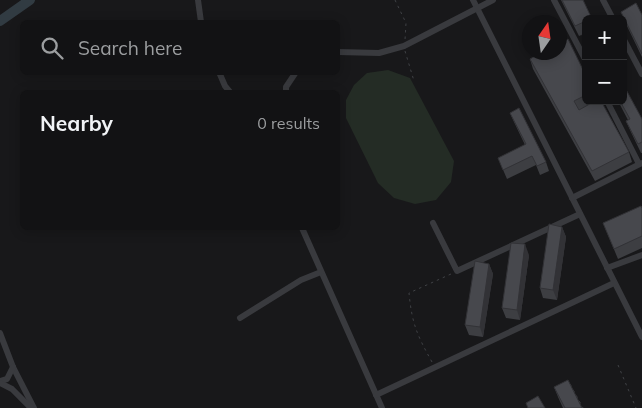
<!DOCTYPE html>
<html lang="en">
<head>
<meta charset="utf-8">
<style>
  :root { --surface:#121214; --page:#1f2022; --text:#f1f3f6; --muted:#9c9ea0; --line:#313234 }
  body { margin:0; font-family:Mulish,sans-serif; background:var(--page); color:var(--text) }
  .controls { position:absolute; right:15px; top:15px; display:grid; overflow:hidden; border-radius:8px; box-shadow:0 2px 12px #0003 }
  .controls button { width:45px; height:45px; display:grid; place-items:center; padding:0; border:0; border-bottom:1px solid var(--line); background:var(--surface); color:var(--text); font:25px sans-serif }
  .compass { position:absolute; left:522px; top:15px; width:45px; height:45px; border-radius:50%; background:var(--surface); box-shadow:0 2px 12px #0003; rotate:13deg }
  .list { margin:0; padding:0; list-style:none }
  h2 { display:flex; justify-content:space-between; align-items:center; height:65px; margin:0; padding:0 20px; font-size:21px }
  h2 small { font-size:16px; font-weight:400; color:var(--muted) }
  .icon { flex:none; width:28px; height:28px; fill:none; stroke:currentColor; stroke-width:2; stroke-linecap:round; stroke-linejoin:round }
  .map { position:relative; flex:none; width:642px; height:408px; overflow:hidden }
  .search { position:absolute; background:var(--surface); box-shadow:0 2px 12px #0003; left:20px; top:20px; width:320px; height:55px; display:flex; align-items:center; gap:12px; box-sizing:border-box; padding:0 18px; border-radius:8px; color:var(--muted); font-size:19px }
  .panel { position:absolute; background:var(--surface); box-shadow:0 2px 12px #0003; left:20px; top:90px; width:320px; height:140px; border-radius:8px }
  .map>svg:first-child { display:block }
  .green { fill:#242c25 }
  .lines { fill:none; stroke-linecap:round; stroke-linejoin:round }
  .river { stroke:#313b42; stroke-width:10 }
  .path { stroke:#3f4145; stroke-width:1; stroke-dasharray:2.5 4; stroke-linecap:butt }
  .minor { stroke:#393a3e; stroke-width:6 }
  .wall { fill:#3d3e42 }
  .shaded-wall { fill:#323236 }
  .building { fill:#47484d; stroke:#323236 }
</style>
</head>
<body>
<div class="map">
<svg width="642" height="408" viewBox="0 0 642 408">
  <rect width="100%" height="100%" fill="#18181a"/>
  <!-- green -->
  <polygon class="green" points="388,70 410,78 454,161 451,182 436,200 415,204 394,198 378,183 346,118 346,100 354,85 367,73"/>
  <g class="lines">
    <!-- river -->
    <polyline class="river" points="0,21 30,0"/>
    <!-- path -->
    <g class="path">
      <polyline points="395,0 406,23 405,40"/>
      <polyline points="405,51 414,81"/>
      <path d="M432 362C417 335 412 324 409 293L451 274"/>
      <polyline points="618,365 636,408"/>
      <polyline points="570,384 583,408"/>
    </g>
    <!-- minor -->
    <g class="minor">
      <polyline points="198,0 201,22"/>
      <polyline points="473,0 642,337"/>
      <polyline points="554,0 586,61"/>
      <polyline points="603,0 613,19"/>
      <polyline points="623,38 642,74"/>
      <polyline points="338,52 379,53 404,46 493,0"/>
      <polyline points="219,72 225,86 230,92"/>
      <polyline points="286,92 286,87 296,72"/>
      <polyline points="607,101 639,164"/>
      <polyline points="572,198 642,163"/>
      <polyline points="433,223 457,271 580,214"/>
      <polyline points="302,228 382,408"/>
      <polyline points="607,268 642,255"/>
      <polyline points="240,318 301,280 321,272"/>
      <polyline points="0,333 13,367 34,408"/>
      <polyline points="0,381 7,379 13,367"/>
      <polyline points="0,383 12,389 31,408"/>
      <polyline points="376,395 614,283"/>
    </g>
  </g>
  <!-- wall -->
  <g class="wall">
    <polygon points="561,0 583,0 586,19 586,33 579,36"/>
    <polygon points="621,12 642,15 642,57 625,22"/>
    <polygon points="530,59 586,76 586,101 601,101 629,152 632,162 595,181 533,69"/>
    <polygon points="618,101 623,101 642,119 642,153 641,153 630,130 626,121 628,120"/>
    <polygon points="510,113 546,162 549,171 540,175 536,165 507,179 498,158 525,145 514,122"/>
    <polygon points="642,208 642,248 618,259 603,223"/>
    <polygon points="562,227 566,237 557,300 543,298 540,288"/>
    <polygon points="529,255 520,320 506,318 502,308"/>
    <polygon points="489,264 493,274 483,337 469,335 465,325"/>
    <polygon points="554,387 582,408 563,408 558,397"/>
  </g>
  <!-- shaded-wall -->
  <g class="shaded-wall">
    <polygon points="562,227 566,237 557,300 553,290"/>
    <polygon points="525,244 529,255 520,320 517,310"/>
    <polygon points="489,264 493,274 483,337 480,327"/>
  </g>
  <!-- building -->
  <g class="building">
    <polygon points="562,0 583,0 592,19 586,19 586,21 575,26"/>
    <polygon points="636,3 642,15 642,54 621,12"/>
    <polygon points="586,33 586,42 582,35"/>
    <polygon points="568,39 586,76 586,95 574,101 579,110 595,101 601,101 629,152 592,171 530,59 542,52 560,52 560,44"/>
    <polygon points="623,84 642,119 642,142 638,144 626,121 630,119 620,101 623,101"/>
    <polygon points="519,108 546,162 537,166 532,156 503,170 498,158 526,144 510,113"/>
    <polygon points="641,206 642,208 642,236 614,249 603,223"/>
    <polygon points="549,224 562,227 553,290 540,288"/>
    <polygon points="511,243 525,244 517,310 502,308"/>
    <polygon points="475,261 489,264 480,327 465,325"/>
    <polygon points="568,380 582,408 565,408 554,387"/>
    <polygon points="538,396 545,408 528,408 526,403"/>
  </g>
</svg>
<div class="controls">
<button>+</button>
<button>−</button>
</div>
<svg class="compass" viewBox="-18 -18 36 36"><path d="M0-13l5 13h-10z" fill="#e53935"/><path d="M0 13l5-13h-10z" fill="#9c9ea0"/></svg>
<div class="search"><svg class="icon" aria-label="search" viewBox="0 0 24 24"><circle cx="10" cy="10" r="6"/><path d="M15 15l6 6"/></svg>Search here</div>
<section class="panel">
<h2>Nearby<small>0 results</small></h2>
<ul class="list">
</ul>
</section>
</div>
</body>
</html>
